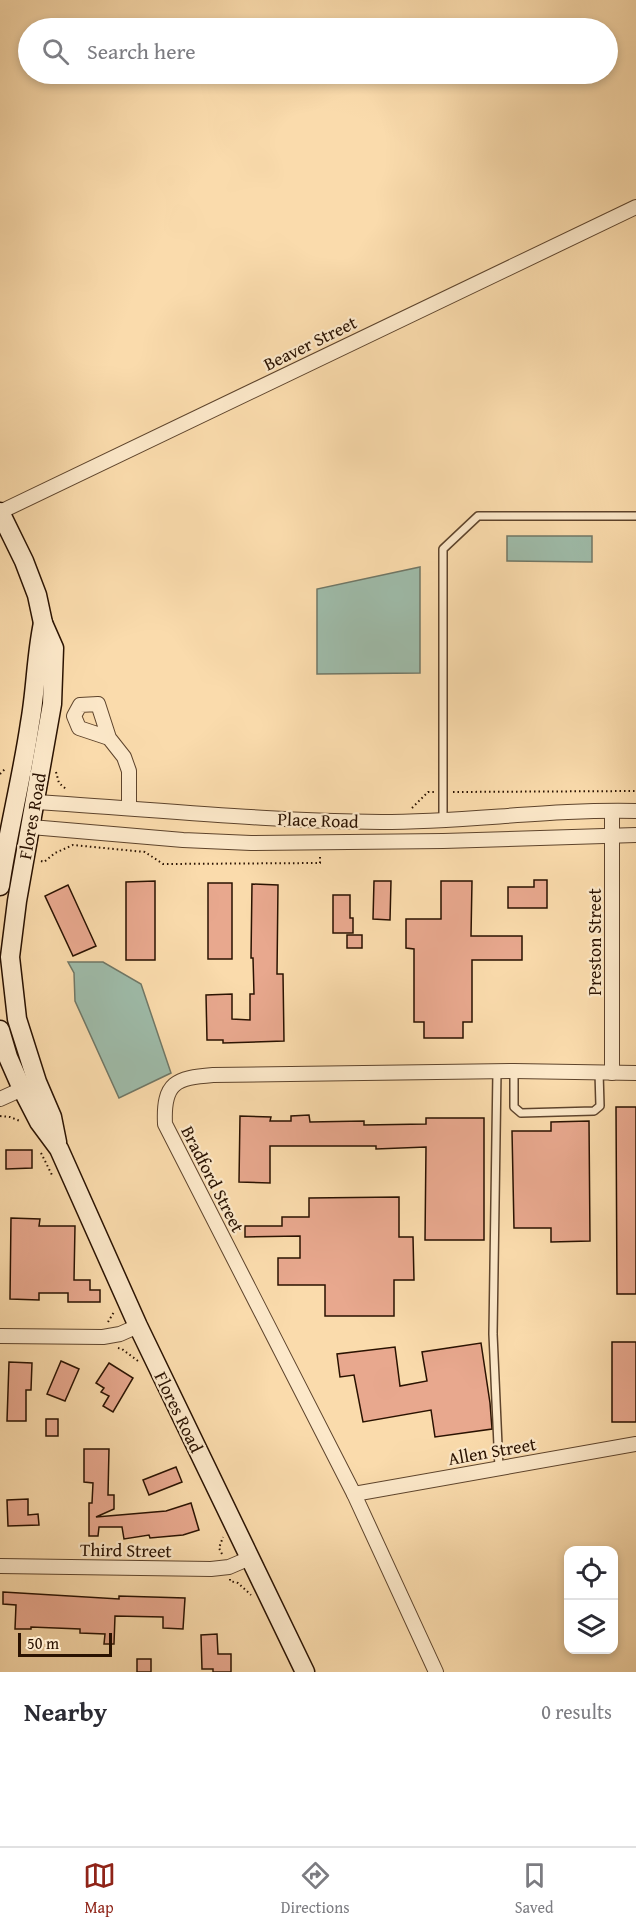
<!DOCTYPE html>
<html lang="en">
<head>
<meta charset="utf-8">
<style>
  :root { --surface:#fff; --page:#f7f7f7; --text:#2b2b33; --muted:#7c7c81; --line:#e1e1e2; --accent:#8f2418 }
  body { margin:0; font-family:"Gentium Book Plus",serif; background:var(--page); color:var(--text) }
  .controls { position:absolute; right:18px; bottom:18px; display:grid; overflow:hidden; border-radius:12px; box-shadow:0 3px 9px #0003 }
  .controls button { width:54px; height:54px; display:grid; place-items:center; padding:0; border:0; border-bottom:2px solid var(--line); background:var(--surface); color:var(--text); font:30px sans-serif }
  .scale { position:absolute; left:18px; bottom:15px; width:94px; box-sizing:border-box; padding-left:6px; border:3px solid #2a1201; border-top:0; font-size:16px; line-height:21px; white-space:nowrap; color:#2a1201; -webkit-text-stroke:4px #fce8c9; paint-order:stroke }
  .list { margin:0; padding:0; list-style:none }
  h2 { display:flex; justify-content:space-between; align-items:center; height:78px; margin:0; padding:0 24px; font-size:26px }
  h2 small { font-size:20px; font-weight:400; color:var(--muted) }
  .icon { flex:none; width:33px; height:33px; fill:none; stroke:currentColor; stroke-width:2; stroke-linecap:round; stroke-linejoin:round }
  .map { position:relative; flex:none; width:636px; height:1672px; overflow:hidden }
  .search { position:absolute; background:var(--surface); box-shadow:0 3px 9px #0003; left:18px; right:18px; top:18px; height:66px; display:flex; align-items:center; gap:15px; box-sizing:border-box; padding:0 21px; border-radius:33px; color:var(--muted); font-size:22px }
  .sheet { height:174px; background:var(--surface) }
  nav { display:flex; justify-content:space-around; align-items:center; box-sizing:border-box; height:84px; border-top:2px solid var(--line); background:var(--surface); font-size:16px; color:var(--muted) }
  nav a { display:grid; justify-items:center; gap:3px }
  nav .on { color:var(--accent) }
  .map>svg:first-child { display:block }
  .water { fill:#9ebba9; stroke:#707766; stroke-width:1.5 }
  .building { fill:#e8a88e; stroke:#2a1201; stroke-width:1.5 }
  .lines { fill:none; stroke-linecap:round; stroke-linejoin:round }
  .lane-casing { stroke:#5e442c; stroke-width:10 }
  .street-casing { stroke:#5e442c; stroke-width:16 }
  .secondary-casing { stroke:#2a1201; stroke-width:21 }
  .path { stroke:#2a1201; stroke-width:2; stroke-dasharray:1.5 3; stroke-linecap:butt }
  .lane { stroke:#fce8c9; stroke-width:7 }
  .street { stroke:#fce8c9; stroke-width:14 }
  .secondary { stroke:#fce8c9; stroke-width:18 }
  .labels { text-anchor:middle; dominant-baseline:central; stroke-width:4.5; stroke-linejoin:round; paint-order:stroke }
  .street-label { font-size:18px; fill:#2a1201; stroke:#fce8c9 }
</style>
</head>
<body>
<div class="map">
<svg width="636" height="1672" viewBox="0 0 636 1672">
  <rect width="100%" height="100%" fill="#fadbac"/>
  <filter id="stains"><feTurbulence type="fractalNoise" baseFrequency=".00333" numOctaves="4"/><feColorMatrix values="0 0 0 0 .2 0 0 0 0 .09 0 0 0 0 .02 0 0 0 .5 -.17"/></filter>
  <radialGradient id="worn" r=".72"><stop offset=".6" stop-color="#630" stop-opacity="0"/><stop offset="1" stop-color="#630" stop-opacity=".3"/></radialGradient>
  <!-- water -->
  <g class="water">
    <polygon points="507,536 592,536 592,562 507,561"/>
    <polygon points="420,567 420,673 317,674 317,589"/>
    <polygon points="68,962 103,962 141,984 171,1073 119,1098 75,1001 74,973"/>
  </g>
  <!-- building -->
  <g class="building">
    <polygon points="534,880 547,880 547,908 508,908 508,887 534,887"/>
    <polygon points="155,881 155,960 126,960 126,882"/>
    <polygon points="374,881 391,881 390,920 373,919"/>
    <polygon points="441,881 472,881 471,936 522,936 522,960 472,960 472,1022 463,1022 463,1038 424,1038 424,1022 414,1022 414,949 406,948 406,919 441,919"/>
    <rect x="208" y="883" width="24" height="76"/>
    <polygon points="252,884 278,885 277,974 283,974 284,1041 223,1043 223,1040 207,1040 206,995 232,994 232,1019 250,1020 250,994 254,994 253,958 251,958"/>
    <polygon points="68,885 96,946 73,956 45,896"/>
    <polygon points="333,895 350,895 350,918 353,918 353,933 333,933"/>
    <rect x="347" y="935" width="15" height="13"/>
    <polygon points="616,1107 636,1107 636,1294 617,1294"/>
    <polygon points="309,1115 310,1122 364,1121 364,1125 426,1124 426,1118 484,1118 484,1240 425,1240 426,1147 376,1149 376,1146 270,1146 270,1183 239,1182 240,1116 271,1117 270,1121 291,1121 291,1116"/>
    <polygon points="589,1121 590,1241 551,1242 551,1228 514,1228 512,1131 551,1131 551,1122"/>
    <polygon points="6,1150 32,1150 32,1168 6,1169"/>
    <polygon points="399,1197 399,1237 413,1237 414,1280 394,1280 394,1316 325,1316 325,1285 278,1285 278,1258 300,1258 300,1236 245,1237 245,1226 282,1226 282,1217 309,1217 309,1198"/>
    <polygon points="11,1218 40,1219 39,1226 75,1226 74,1280 90,1280 90,1290 100,1290 100,1302 68,1302 68,1293 39,1293 39,1300 10,1299"/>
    <rect x="612" y="1342" width="24" height="80"/>
    <polygon points="481,1343 490,1403 492,1429 435,1437 431,1410 363,1422 354,1375 340,1377 337,1354 395,1347 400,1386 427,1381 422,1352"/>
    <polygon points="61,1361 79,1369 65,1401 47,1394"/>
    <polygon points="9,1362 32,1363 31,1390 26,1390 26,1421 7,1421"/>
    <polygon points="109,1363 133,1378 113,1412 103,1406 109,1396 101,1392 104,1388 96,1383"/>
    <rect x="46" y="1419" width="12" height="17"/>
    <polygon points="84,1449 109,1449 108,1495 114,1495 114,1509 96,1517 166,1511 191,1503 199,1530 183,1535 150,1538 149,1535 124,1539 122,1527 99,1527 98,1536 89,1536 89,1503 92,1503 93,1483 84,1482"/>
    <polygon points="176,1467 182,1482 149,1495 143,1480"/>
    <polygon points="28,1499 28,1515 38,1514 39,1525 8,1526 7,1500"/>
    <polygon points="3,1592 119,1599 119,1596 185,1598 183,1629 163,1628 163,1617 115,1616 114,1644 104,1644 105,1634 80,1633 80,1629 31,1627 31,1629 15,1629 16,1605 3,1604"/>
    <polygon points="217,1634 218,1654 231,1654 231,1672 213,1672 213,1669 202,1669 201,1635"/>
    <rect x="137" y="1659" width="14" height="13"/>
  </g>
  <g class="lines">
    <defs>
      <g id="lane">
        <polyline points="443,820 443,549 478,516 636,516"/>
        <polyline points="497,1071 493,1334 499,1468"/>
        <polyline points="514,1071 514,1107 521,1113 594,1111 600,1106 599,1072"/>
      </g>
      <g id="street">
        <polyline points="0,512 636,207"/>
        <polyline points="109,738 79,728 74,716 80,705 98,704 109,738 124,757 129,771 129,808"/>
        <path d="M35 802C150 809 265 821 381 822 466 822 551 809 636 811"/>
        <polyline points="31,827 183,840 251,843 443,841 636,835"/>
        <polyline points="612,1073 612,811"/>
        <polyline points="0,1099 31,1085"/>
        <polyline points="0,1336 103,1337 120,1334 138,1326"/>
        <polyline points="354,1494 636,1444"/>
        <polyline points="0,1566 211,1569 229,1567 250,1558"/>
        <path d="M436 1672 354 1494 165 1124C163 1082 176 1078 213 1075L514 1071 636 1073"/>
      </g>
      <g id="secondary">
        <polyline points="0,512 24,561 37,595 43,623 54,648 52,704 17,901 10,957 17,1019 37,1082 52,1117 57,1142"/>
        <path d="M0 886C8 831 22 778 30 723 36 690 36 656 43 623"/>
        <polyline points="0,1030 8,1057 22,1089 39,1122 59,1149 138,1326 305,1672"/>
      </g>
    </defs>
    <!-- lane casing -->
    <use href="#lane" class="lane-casing"/>
    <!-- street casing -->
    <use href="#street" class="street-casing"/>
    <!-- secondary casing -->
    <use href="#secondary" class="secondary-casing"/>
    <!-- path -->
    <g class="path">
      <polyline points="56,772 59,783 67,790"/>
      <polyline points="0,774 6,768"/>
      <polyline points="453,792 636,791"/>
      <polyline points="412,808 428,792 435,792"/>
      <polyline points="41,861 44,862 55,853 73,845 145,852 163,864 320,863 320,856"/>
      <polyline points="0,1116 10,1117 20,1121"/>
      <polyline points="41,1153 53,1177"/>
      <polyline points="108,1322 114,1312"/>
      <polyline points="118,1348 122,1349 138,1361"/>
      <polyline points="222,1554 219,1548 223,1537"/>
      <polyline points="230,1579 230,1581 238,1583 251,1595"/>
    </g>
    <!-- lane -->
    <use href="#lane" class="lane"/>
    <!-- street -->
    <use href="#street" class="street"/>
    <!-- secondary -->
    <use href="#secondary" class="secondary"/>
  </g>
  <g class="labels">
    <!-- street labels -->
    <g class="street-label">
      <text transform="translate(310 343) rotate(-26)">Beaver Street</text>
      <text transform="translate(32 816) rotate(-80)">Flores Road</text>
      <text transform="translate(318 820) rotate(2)">Place Road</text>
      <text transform="translate(594 942) rotate(-90)">Preston Street</text>
      <text transform="translate(213 1179) rotate(63)">Bradford Street</text>
      <text transform="translate(179 1412) rotate(64)">Flores Road</text>
      <text transform="translate(492 1451) rotate(-10)">Allen Street</text>
      <text transform="translate(126 1550) rotate(1)">Third Street</text>
    </g>
  </g>
  <rect width="100%" height="100%" filter="url(#stains)"/>
  <rect width="100%" height="100%" fill="url(#worn)"/>
</svg>
<div class="controls">
<button><svg class="icon" aria-label="locate" viewBox="0 0 24 24"><circle cx="12" cy="12" r="6"/><path d="M12 2v4M12 18v4M2 12h4M18 12h4"/></svg></button>
<button><svg class="icon" aria-label="layers" viewBox="0 0 24 24"><path d="M12 4l9 5-9 5-9-5zM3 14l9 5 9-5"/></svg></button>
</div>
<div class="scale">50 m</div>
<div class="search"><svg class="icon" aria-label="search" viewBox="0 0 24 24"><circle cx="10" cy="10" r="6"/><path d="M15 15l6 6"/></svg>Search here</div>
</div>
<section class="sheet">
<h2>Nearby<small>0 results</small></h2>
<ul class="list">
</ul>
</section>
<nav>
<a class="on"><svg class="icon" aria-label="map" viewBox="0 0 24 24"><path d="M3 6l6-2 6 2 6-2v14l-6 2-6-2-6 2zM9 4v14M15 6v14"/></svg>Map</a>
<a><svg class="icon" aria-label="directions" viewBox="0 0 24 24"><path d="M12 3l9 9-9 9-9-9zM9 14v-3h6M13 9l2 2-2 2"/></svg>Directions</a>
<a><svg class="icon" aria-label="saved" viewBox="0 0 24 24"><path d="M7 4h10v16l-5-4-5 4z"/></svg>Saved</a>
</nav>
</body>
</html>
